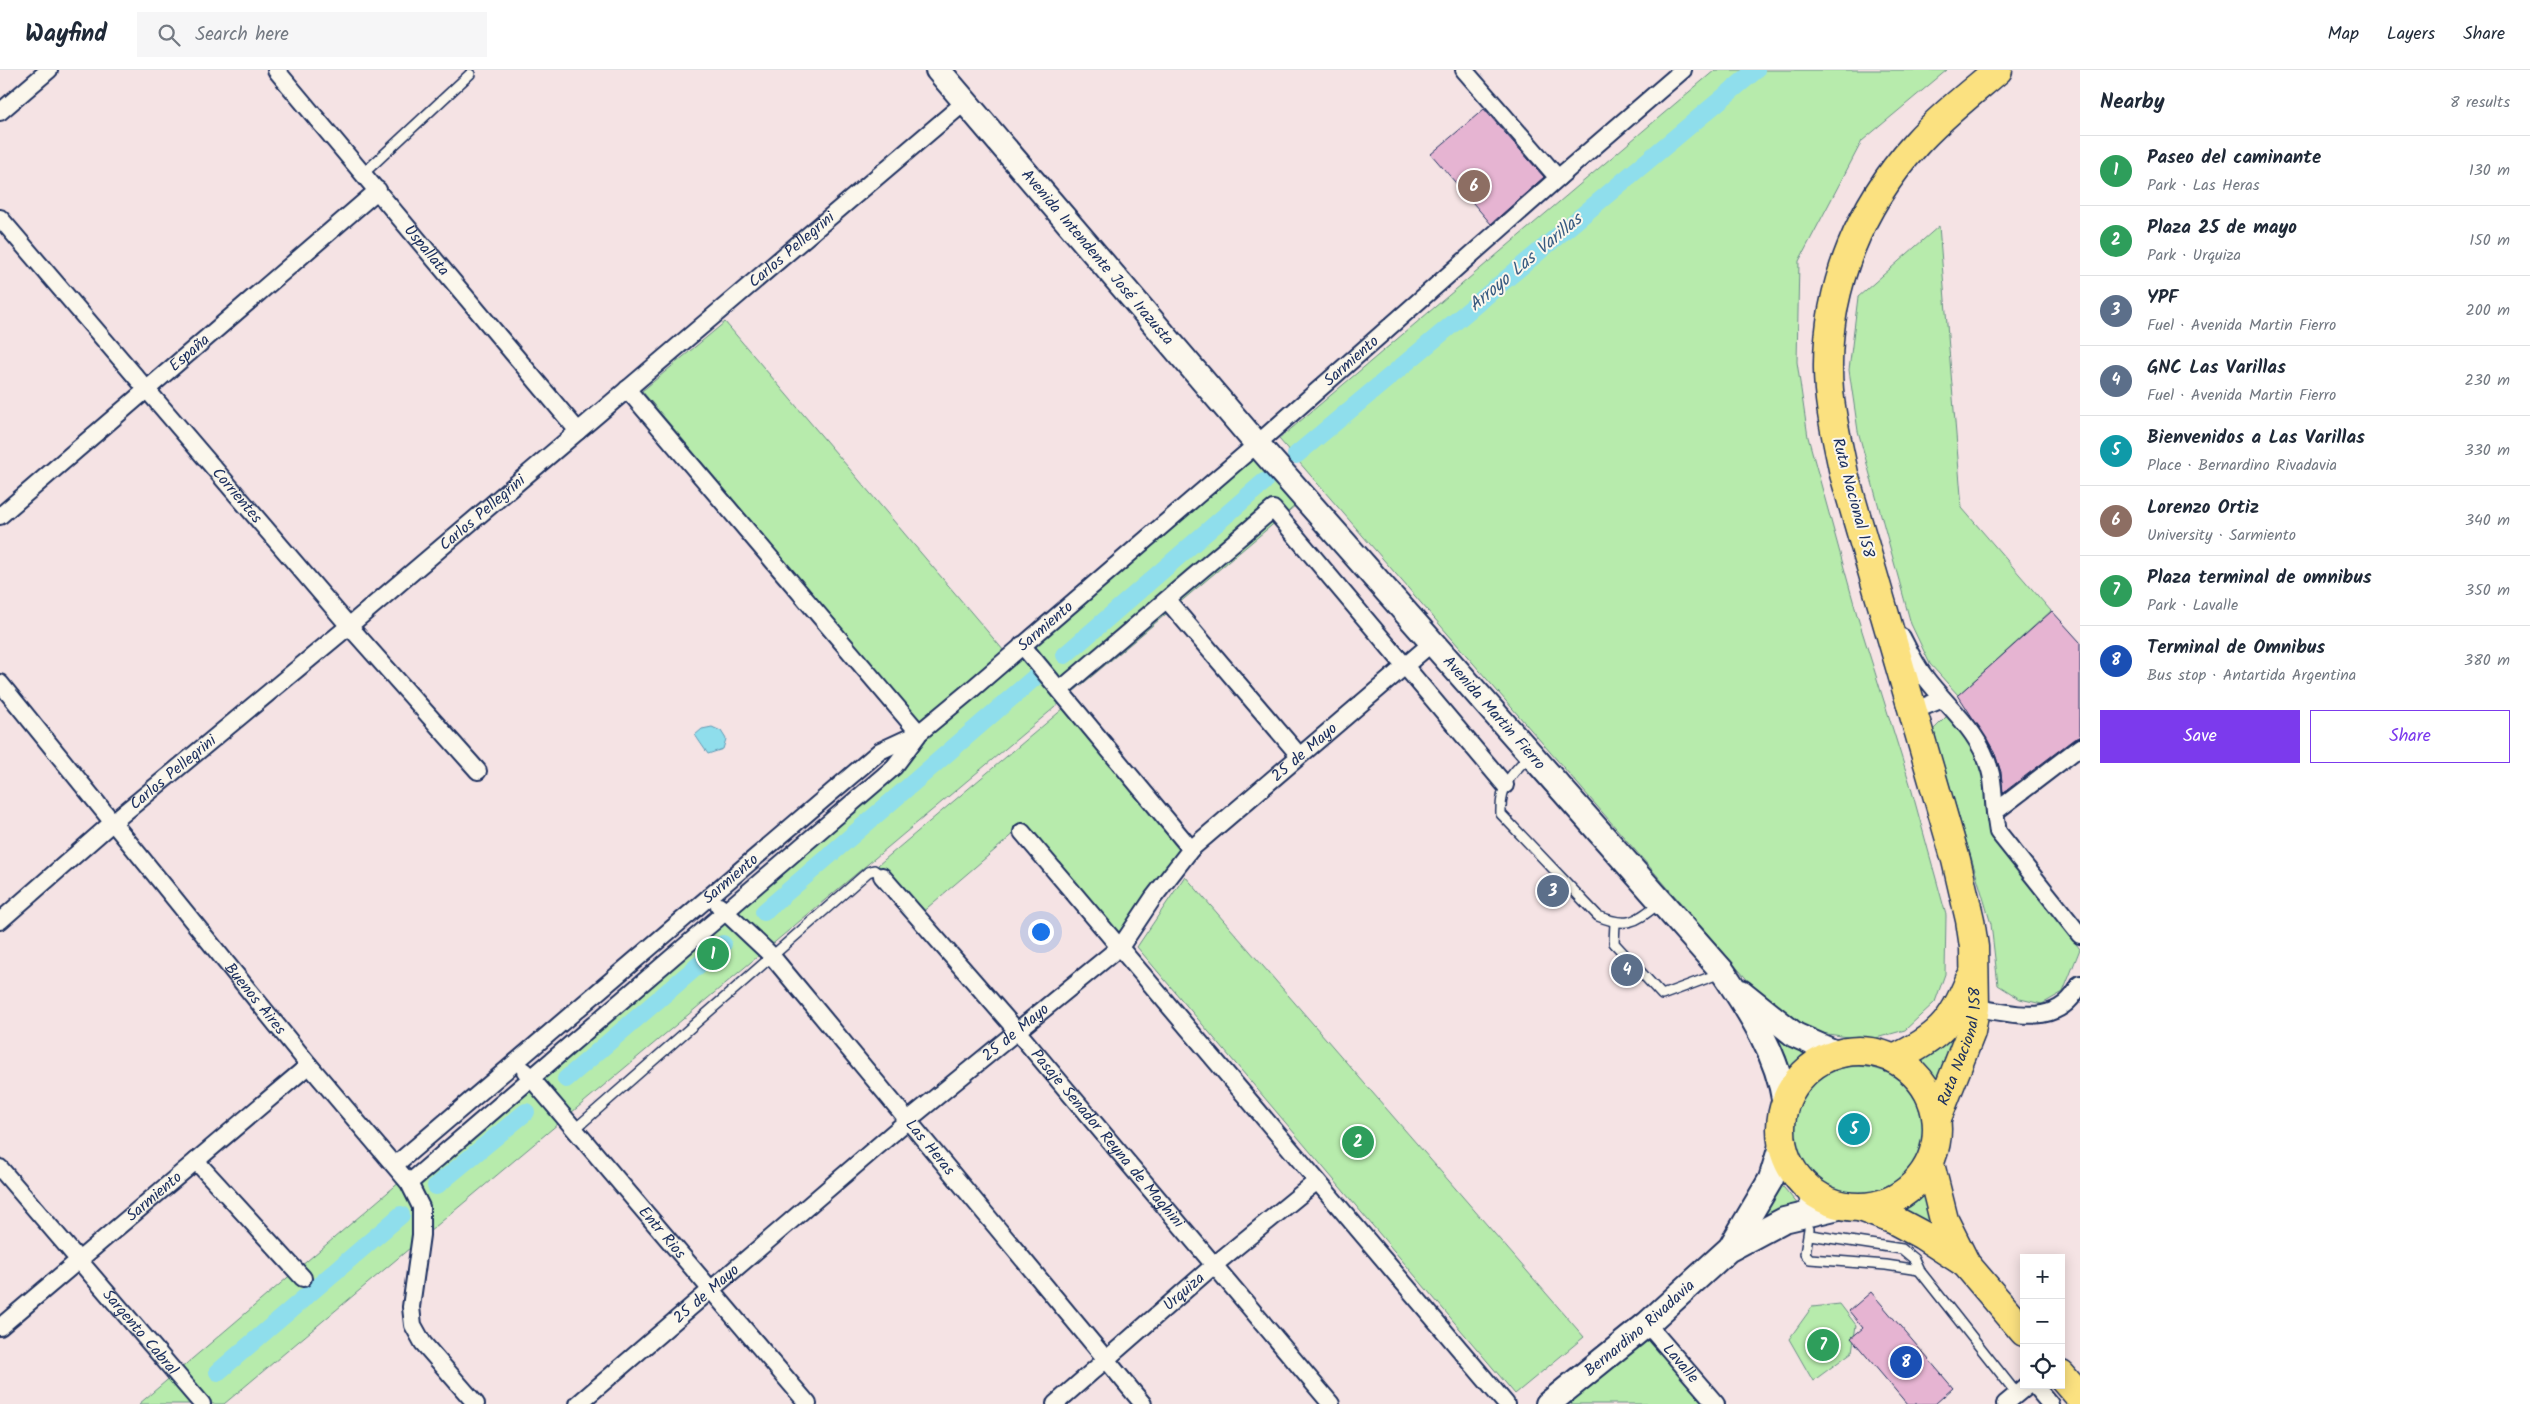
<!DOCTYPE html>
<html lang="en">
<head>
<meta charset="utf-8">
<style>
  :root { --surface:#fff; --page:#f6f6f7; --text:#1f2937; --muted:#747a83; --line:#e0e1e3; --accent:#7c3aed }
  body { margin:0; font-family:Kalam,sans-serif; background:var(--page); color:var(--text) }
  .controls { position:absolute; right:15px; bottom:15px; display:grid; overflow:hidden; border-radius:0px; box-shadow:0 2px 12px #0003 }
  .controls button { width:45px; height:45px; display:grid; place-items:center; padding:0; border:0; border-bottom:1px solid var(--line); background:var(--surface); color:var(--text); font:25px sans-serif }
  .you { position:absolute; left:1040px; top:861px; width:18px; height:18px; margin:-12px; border:4px solid #fff; border-radius:50%; background:#1a73e8; box-shadow:0 0 0 8px #1a73e833 }
  .badge { display:grid; place-items:center; width:32px; height:32px; border-radius:50%; background:var(--accent); color:#fff; font-size:16px; font-weight:700 }
  .pin { position:absolute; translate:-50% -50%; border:2px solid #fff; box-shadow:0 1px 5px #0006 }
  .list { margin:0; padding:0; list-style:none }
  h2 { display:flex; justify-content:space-between; align-items:center; height:65px; margin:0; padding:0 20px; font-size:21px }
  h2 small { font-size:16px; font-weight:400; color:var(--muted) }
  .list li { display:grid; grid-template-columns:32px 1fr auto; gap:15px; align-items:center; box-sizing:border-box; height:70px; padding:0 20px; border-top:1px solid var(--line) }
  .list b { display:block; font-size:19px; white-space:nowrap }
  .list p { margin:0; font-size:16px; white-space:nowrap; color:var(--muted) }
  .list em { font-size:16px; font-style:normal; color:var(--muted) }
  .actions { display:flex; gap:10px; padding:15px 20px }
  .actions a { flex:1; padding:11px 0; border:1px solid var(--accent); border-radius:0px; text-align:center; font-size:18px; color:var(--accent) }
  .actions .main { background:var(--accent); color:#fff }
  .icon { flex:none; width:28px; height:28px; fill:none; stroke:currentColor; stroke-width:2; stroke-linecap:round; stroke-linejoin:round }
  .map { position:relative; flex:none; width:2080px; height:1334px; overflow:hidden }
  header { display:flex; align-items:center; gap:30px; box-sizing:border-box; height:70px; padding:0 25px; background:var(--surface); border-bottom:1px solid var(--line) }
  header strong { font-size:24px }
  nav { display:flex; gap:28px; margin-inline-start:auto; font-size:18px }
  .search { width:350px; height:45px; background:var(--page); display:flex; align-items:center; gap:12px; box-sizing:border-box; padding:0 18px; border-radius:0px; color:var(--muted); font-size:19px }
  main { display:flex }
  aside { flex:1; background:var(--surface) }
  .map>svg:first-child { display:block }
  .green { fill:#b7ebac; stroke:#698d85 }
  .water { fill:#8fdeec; stroke:#6198b3 }
  .lines { fill:none; stroke-linecap:round; stroke-linejoin:round }
  .canal { stroke:#8fdeec; stroke-width:18 }
  .building { fill:#e6b4d2; stroke:#1b2f5e }
  .service-casing { stroke:#1b2f5e; stroke-width:12 }
  .minor-casing { stroke:#1b2f5e; stroke-width:20 }
  .secondary-casing { stroke:#1b2f5e; stroke-width:28 }
  .trunk-casing { stroke:#1b2f5e; stroke-width:31 }
  .service { stroke:#fbf7ec; stroke-width:9 }
  .minor { stroke:#fbf7ec; stroke-width:16 }
  .secondary { stroke:#fbf7ec; stroke-width:24 }
  .trunk { stroke:#fbe180; stroke-width:28 }
  .labels { text-anchor:middle; dominant-baseline:central; stroke-width:4; stroke-linejoin:round; paint-order:stroke }
  .street-label { font-size:16px; fill:#1b2f5e; stroke:#fbf7ec }
  .water-label { font-size:18px; font-style:italic; fill:#385b82; stroke:#fbf7ec }
</style>
</head>
<body>
<header>
<strong>Wayfind</strong>
<div class="search"><svg class="icon" aria-label="search" viewBox="0 0 24 24"><circle cx="10" cy="10" r="6"/><path d="M15 15l6 6"/></svg>Search here</div>
<nav><a>Map</a><a>Layers</a><a>Share</a></nav>
</header>
<main>
<div class="map">
<svg width="2080" height="1334" viewBox="0 0 2080 1334">
  <rect width="100%" height="100%" fill="#f5e3e4"/>
  <filter id="ink" filterUnits="userSpaceOnUse"><feTurbulence type="fractalNoise" baseFrequency=".02" numOctaves="2"/><feDisplacementMap in="SourceGraphic" scale="10" xChannelSelector="R" yChannelSelector="G"/><feConvolveMatrix kernelMatrix="1 2 1 2 8 2 1 2 1" color-interpolation-filters="sRGB"/></filter>
  <g filter="url(#ink)">
    <!-- green -->
    <g class="green">
      <polygon points="1715,0 1947,0 1862,71 1799,191 1797,292 1808,367 1857,545 1910,714 1946,845 1945,904 1935,932 1905,960 1869,970 1814,962 1782,941 1751,914 1279,369"/>
      <polygon points="1939,156 1962,438 2051,541 1958,625 1930,594 1911,554 1858,361 1849,300 1858,227"/>
      <polygon points="725,252 1004,581 920,651 642,321"/>
      <polygon points="1254,385 1296,435 224,1334 139,1334"/>
      <polygon points="1064,638 1180,778 1120,868 1023,756 920,844 878,795"/>
      <polygon points="1950,643 1981,690 1990,765 2080,879 2063,922 2042,934 2020,929 1998,915 1991,854 1933,660"/>
      <polygon points="1185,806 1584,1267 1515,1324 1137,877"/>
      <polygon points="1760,948 1821,982 1792,1007 1786,986"/>
      <polygon points="1955,964 1936,1013 1916,993 1931,985"/>
      <circle cx="1858" cy="1061" r="65"/>
      <path d="M1779 1112 1800 1137 1758 1151C1769 1139 1775 1128 1779 1112Z"/>
      <polygon points="1924,1124 1950,1177 1897,1144 1916,1133"/>
      <polygon points="1840,1234 1856,1255 1852,1282 1813,1311 1789,1269 1812,1237"/>
      <polygon points="1647,1254 1718,1334 1548,1334"/>
    </g>
    <!-- water -->
    <polygon class="water" points="712,657 721,661 726,669 723,679 708,684 695,665 702,659"/>
    <g class="lines">
      <!-- canal -->
      <g class="canal">
        <polyline points="1296,385 1756,0"/>
        <polyline points="1065,585 1264,412"/>
        <polyline points="764,842 1034,608"/>
        <polyline points="566,1009 723,874"/>
        <polyline points="436,1116 526,1042"/>
        <polyline points="218,1302 401,1145"/>
      </g>
    </g>
    <!-- building -->
    <g class="building">
      <polygon points="1484,39 1544,107 1491,154 1431,84"/>
      <polygon points="2052,541 2080,572 2080,667 2074,669 2003,723 2001,702 1994,681 1958,625"/>
      <polygon points="1871,1222 1953,1318 1935,1334 1907,1334 1851,1268 1863,1258 1849,1241"/>
    </g>
    <g class="lines">
      <defs>
        <g id="service">
          <polyline points="364,103 470,4"/>
          <path d="M1531 684C1511 705 1500 713 1501 744L1598 846C1629 859 1636 851 1661 832"/>
          <polyline points="1615,853 1614,873 1662,925 1721,903"/>
          <polyline points="575,1059 868,802 874,800 882,806"/>
          <polyline points="1801,1112 1807,1144"/>
          <polyline points="1809,1159 1805,1184 1810,1189 1886,1195 1919,1200"/>
          <polyline points="1810,1165 1902,1179 1914,1189 1919,1200 2017,1324"/>
        </g>
        <g id="minor">
          <path id="s1" d="M276 0 578 361"/>
          <polyline points="1464,0 1558,108"/>
          <polyline points="0,42 49,0"/>
          <path id="s2" d="M0 148 349 556 478 701"/>
          <polyline points="627,319 919,663"/>
          <path id="s3" d="M0 446 378 120"/>
          <polyline points="1167,530 1298,684"/>
          <path d="M1902 567C1909 581 1915 594 1925 607 1948 638 1979 660 1990 700 1994 713 1993 728 1995 742"/>
          <polyline points="1022,575 1191,779"/>
          <path id="s4" d="M0 613 309 995 409 1113 421 1137V1165L411 1237 413 1255 423 1273 476 1334"/>
          <polyline points="1060,620 1273,439 1505,715"/>
          <polyline points="1913,641 1943,629"/>
          <polyline points="2080,677 1995,742 1998,762 2080,865"/>
          <polyline points="1022,762 1506,1334"/>
          <path id="s5" d="M882 806 1017 961 1331 1334"/>
          <path id="s6" d="M719 836 771 885 1143 1334"/>
          <path id="s7" d="M0 851 113 752 349 556 965 32"/>
          <path d="M1975 938C2014 943 2059 959 2080 914"/>
          <path id="s8" d="M525 1001 808 1334"/>
          <polyline points="196,1091 303,1208"/>
          <path id="s9" d="M395 1095 880 681 919 663 971 620 1257 374 1558 108 1683 0"/>
          <path id="s10" d="M0 1098 202 1334"/>
          <polyline points="409,1113 894,697 918,665"/>
          <path id="s11" d="M1647 1254 1716 1334"/>
          <path id="s12" d="M0 1257 309 995"/>
          <polyline points="2034,1315 2050,1334"/>
          <path id="s13" d="M578 1334 907 1051 1121 876 1153 828 1191 779 1433 572"/>
          <path id="s14" d="M1055 1334 1213 1196 1317 1111"/>
          <polyline points="2005,1334 2028,1315"/>
        </g>
        <g id="secondary">
          <path id="s15" d="M938 0 1257 374 1723 902C1750 942 1778 985 1785 1034"/>
          <polyline points="1741,922 1795,965 1838,984"/>
          <polyline points="1732,1175 1771,1109 1782,1073"/>
          <path id="s16" d="M1548 1334 1647 1254 1728 1180 1784 1150 1843 1136"/>
        </g>
        <g id="trunk">
          <circle cx="1859" cy="1059" r="78"/>
          <path d="M1894 989C1938 968 1952 954 1970 909"/>
          <path id="s17" d="M1937 1048 1971 962 1975 938 1974 877 1970 850 1956 790 1844 404C1837 369 1828 334 1828 299 1827 215 1861 135 1916 74 1940 47 1971 23 1998 0"/>
          <polyline points="1930,1094 1944,1150 1966,1194 2024,1262"/>
          <polyline points="1862,1138 1894,1150 1922,1165 1965,1193"/>
          <polyline points="2061,1305 2080,1327"/>
        </g>
      </defs>
      <!-- service casing -->
      <use href="#service" class="service-casing"/>
      <!-- minor casing -->
      <use href="#minor" class="minor-casing"/>
      <!-- secondary casing -->
      <use href="#secondary" class="secondary-casing"/>
      <!-- trunk casing -->
      <use href="#trunk" class="trunk-casing"/>
      <!-- service -->
      <use href="#service" class="service"/>
      <!-- minor -->
      <use href="#minor" class="minor"/>
      <!-- secondary -->
      <use href="#secondary" class="secondary"/>
      <!-- trunk -->
      <use href="#trunk" class="trunk"/>
    </g>
  </g>
  <g class="labels">
    <!-- street labels -->
    <g class="street-label">
      <text stroke="none"><textPath href="#s1" startOffset="235">Uspallata</textPath></text>
      <text stroke="none"><textPath href="#s7" startOffset="1038">Carlos Pellegrini</textPath></text>
      <text stroke="none"><textPath href="#s15" startOffset="246">Avenida Intendente José Irazusta</textPath></text>
      <text stroke="none"><textPath href="#s3" startOffset="250">España</textPath></text>
      <text stroke="none"><textPath href="#s9" startOffset="1251">Sarmiento</textPath></text>
      <text stroke="none"><textPath href="#s2" startOffset="365">Corrientes</textPath></text>
      <text transform="translate(1853 428) rotate(75)">Ruta Nacional 158</text>
      <text stroke="none"><textPath href="#s7" startOffset="632">Carlos Pellegrini</textPath></text>
      <text stroke="none"><textPath href="#s9" startOffset="846">Sarmiento</textPath></text>
      <text stroke="none"><textPath href="#s15" startOffset="850">Avenida Martin Fierro</textPath></text>
      <text stroke="none"><textPath href="#s13" startOffset="979">25 de Mayo</textPath></text>
      <text stroke="none"><textPath href="#s7" startOffset="228">Carlos Pellegrini</textPath></text>
      <text stroke="none"><textPath href="#s9" startOffset="441">Sarmiento</textPath></text>
      <text stroke="none"><textPath href="#s4" startOffset="406">Buenos Aires</textPath></text>
      <text stroke="none"><textPath href="#s13" startOffset="574">25 de Mayo</textPath></text>
      <text stroke="none"><textPath href="#s17" startOffset="76">Ruta Nacional 158</textPath></text>
      <text stroke="none"><textPath href="#s5" startOffset="346">Pasaje Senador Reyna de Maghini</textPath></text>
      <text stroke="none"><textPath href="#s6" startOffset="321">Las Heras</textPath></text>
      <text stroke="none"><textPath href="#s12" startOffset="202">Sarmiento</textPath></text>
      <text stroke="none"><textPath href="#s8" startOffset="212">Entr Rios</textPath></text>
      <text stroke="none"><textPath href="#s14" startOffset="171">Urquiza</textPath></text>
      <text stroke="none"><textPath href="#s13" startOffset="169">25 de Mayo</textPath></text>
      <text stroke="none"><textPath href="#s16" startOffset="119">Bernardino Rivadavia</textPath></text>
      <text stroke="none"><textPath href="#s10" startOffset="216">Sargento Cabral</textPath></text>
      <text stroke="none"><textPath href="#s11" startOffset="52">Lavalle</textPath></text>
    </g>
    <!-- water labels -->
    <g class="water-label">
      <text transform="translate(1526 193) rotate(-40)">Arroyo Las Varillas</text>
    </g>
  </g>
</svg>
<div class="controls">
<button>+</button>
<button>−</button>
<button><svg class="icon" aria-label="locate" viewBox="0 0 24 24"><circle cx="12" cy="12" r="6"/><path d="M12 2v4M12 18v4M2 12h4M18 12h4"/></svg></button>
</div>
<div class="you"></div>
<div class="pin badge" style="left:713px;top:884px;background:#2e9e5b">1</div>
<div class="pin badge" style="left:1358px;top:1072px;background:#2e9e5b">2</div>
<div class="pin badge" style="left:1553px;top:821px;background:#5c6f8a">3</div>
<div class="pin badge" style="left:1627px;top:900px;background:#5c6f8a">4</div>
<div class="pin badge" style="left:1854px;top:1059px;background:#0f9aa8">5</div>
<div class="pin badge" style="left:1474px;top:116px;background:#8d6e63">6</div>
<div class="pin badge" style="left:1823px;top:1275px;background:#2e9e5b">7</div>
<div class="pin badge" style="left:1906px;top:1292px;background:#1a4fb4">8</div>
</div>
<aside>
<h2>Nearby<small>8 results</small></h2>
<ul class="list">
<li><span class="badge" style="background:#2e9e5b">1</span><div><b>Paseo del caminante</b><p>Park · Las Heras</p></div><em>130 m</em></li>
<li><span class="badge" style="background:#2e9e5b">2</span><div><b>Plaza 25 de mayo</b><p>Park · Urquiza</p></div><em>150 m</em></li>
<li><span class="badge" style="background:#5c6f8a">3</span><div><b>YPF</b><p>Fuel · Avenida Martin Fierro</p></div><em>200 m</em></li>
<li><span class="badge" style="background:#5c6f8a">4</span><div><b>GNC Las Varillas</b><p>Fuel · Avenida Martin Fierro</p></div><em>230 m</em></li>
<li><span class="badge" style="background:#0f9aa8">5</span><div><b>Bienvenidos a Las Varillas</b><p>Place · Bernardino Rivadavia</p></div><em>330 m</em></li>
<li><span class="badge" style="background:#8d6e63">6</span><div><b>Lorenzo Ortiz</b><p>University · Sarmiento</p></div><em>340 m</em></li>
<li><span class="badge" style="background:#2e9e5b">7</span><div><b>Plaza terminal de omnibus</b><p>Park · Lavalle</p></div><em>350 m</em></li>
<li><span class="badge" style="background:#1a4fb4">8</span><div><b>Terminal de Omnibus</b><p>Bus stop · Antartida Argentina</p></div><em>380 m</em></li>
</ul>
<div class="actions"><a class="main">Save</a><a>Share</a></div>
</aside>
</main>
</body>
</html>
